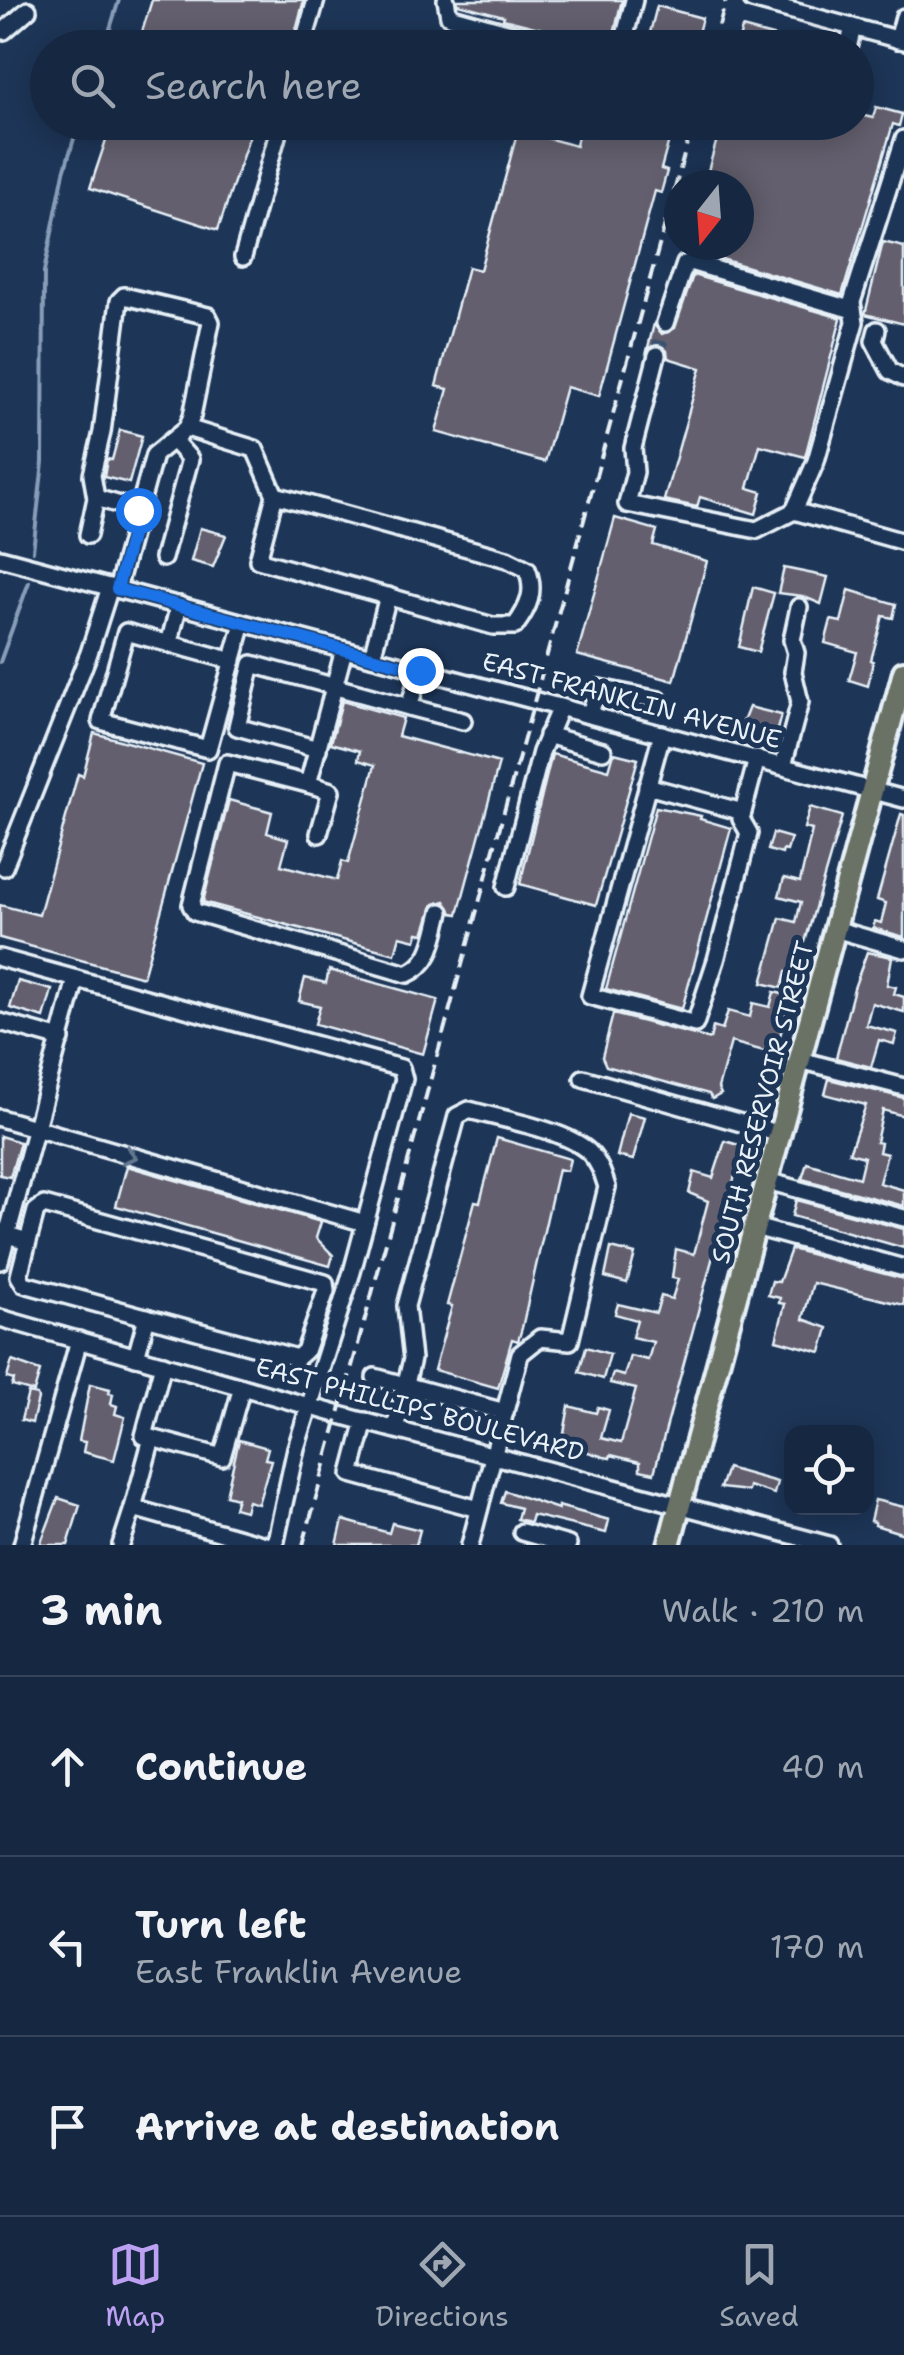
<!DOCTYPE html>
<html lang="en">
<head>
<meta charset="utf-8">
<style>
  :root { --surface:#162841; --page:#1f3048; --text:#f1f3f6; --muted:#9ea6b1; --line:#35445a; --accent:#bca0f2 }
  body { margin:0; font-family:"Shantell Sans",sans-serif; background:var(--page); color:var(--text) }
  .controls { position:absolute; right:30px; bottom:30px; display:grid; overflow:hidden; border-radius:20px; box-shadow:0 5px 25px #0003 }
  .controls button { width:90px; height:90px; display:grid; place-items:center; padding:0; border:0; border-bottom:2px solid var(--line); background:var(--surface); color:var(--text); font:50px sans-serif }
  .compass { position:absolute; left:664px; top:170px; width:90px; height:90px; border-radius:50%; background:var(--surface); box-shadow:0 5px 25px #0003; rotate:197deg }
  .stop { position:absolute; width:30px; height:30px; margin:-22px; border:8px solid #1a73e8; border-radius:50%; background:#fff }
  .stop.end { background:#1a73e8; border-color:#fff; box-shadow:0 2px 10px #0008 }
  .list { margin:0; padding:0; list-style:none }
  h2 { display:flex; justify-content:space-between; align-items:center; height:130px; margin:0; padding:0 40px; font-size:42px }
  h2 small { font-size:32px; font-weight:400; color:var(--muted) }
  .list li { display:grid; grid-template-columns:65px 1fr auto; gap:30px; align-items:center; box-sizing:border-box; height:180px; padding:0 40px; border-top:2px solid var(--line) }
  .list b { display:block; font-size:38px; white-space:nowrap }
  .list p { margin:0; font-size:32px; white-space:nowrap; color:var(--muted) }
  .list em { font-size:32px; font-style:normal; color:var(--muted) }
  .icon { flex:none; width:55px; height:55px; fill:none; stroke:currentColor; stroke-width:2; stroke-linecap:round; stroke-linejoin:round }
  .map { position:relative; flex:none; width:904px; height:1545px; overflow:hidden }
  .search { position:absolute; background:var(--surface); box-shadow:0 5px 25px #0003; left:30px; right:30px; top:30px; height:110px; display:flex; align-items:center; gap:25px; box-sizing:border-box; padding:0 35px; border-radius:55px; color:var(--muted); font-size:38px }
  .sheet { height:670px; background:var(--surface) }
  nav { display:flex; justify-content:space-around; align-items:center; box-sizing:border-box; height:140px; border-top:2px solid var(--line); background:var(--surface); font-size:28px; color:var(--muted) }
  nav a { display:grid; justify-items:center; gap:5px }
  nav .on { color:var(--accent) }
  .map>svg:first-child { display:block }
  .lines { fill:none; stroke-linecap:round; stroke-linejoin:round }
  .stream { stroke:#889eb8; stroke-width:4 }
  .building { fill:#635f6e; stroke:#e8f1f8; stroke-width:2.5 }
  .minor-tunnel { stroke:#3b516f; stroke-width:15; stroke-dasharray:15 8; stroke-linecap:butt }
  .minor-casing { stroke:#e8f1f8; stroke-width:22 }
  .major-casing { stroke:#e8f1f8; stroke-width:28 }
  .minor { stroke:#1d3557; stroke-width:15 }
  .major { stroke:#6b7165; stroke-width:20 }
  .rail { stroke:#e8f1f8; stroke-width:4; stroke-dasharray:15 8; stroke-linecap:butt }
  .oneway { stroke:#64778f }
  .route { stroke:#1a73e8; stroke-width:12 }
  .labels { text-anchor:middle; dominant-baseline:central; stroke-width:10; stroke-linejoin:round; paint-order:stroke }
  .street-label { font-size:25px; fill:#e8f1f8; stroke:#1d3557 }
</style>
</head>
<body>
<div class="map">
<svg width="904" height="1545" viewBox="0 0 904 1545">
  <rect width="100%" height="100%" fill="#1d3557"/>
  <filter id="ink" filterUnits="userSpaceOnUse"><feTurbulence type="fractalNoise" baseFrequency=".01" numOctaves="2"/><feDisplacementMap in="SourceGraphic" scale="20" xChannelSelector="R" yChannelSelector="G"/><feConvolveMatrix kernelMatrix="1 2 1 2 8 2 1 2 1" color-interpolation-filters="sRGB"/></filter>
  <g filter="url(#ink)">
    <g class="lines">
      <!-- stream -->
      <g class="stream">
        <polyline points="104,48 119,0"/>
        <polyline points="33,551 43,462 44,272 64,172 79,122"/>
        <polyline points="0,662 29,582"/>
      </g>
    </g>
    <!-- building -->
    <g class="building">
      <polygon points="152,0 304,0 291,48 137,48"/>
      <polygon points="457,0 622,0 611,46 503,19 504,16 458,4"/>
      <polygon points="657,6 702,18 694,48 646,48"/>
      <polygon points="742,28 802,44 801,48 737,48"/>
      <polygon points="876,107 902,114 899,126 893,124 842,295 718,258 721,245 739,245 739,185 704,185 719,132 697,125 697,122 856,122 856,114 873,118"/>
      <polygon points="112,122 254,122 218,230 90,188"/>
      <polygon points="592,122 674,122 661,169 667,171 661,193 655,191 599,396 566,387 545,462 436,432 448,389 436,386 468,267 480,270 518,130 576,146 578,135 588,136"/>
      <polygon points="883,242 904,247 904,324 865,314"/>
      <polygon points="693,275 841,318 805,457 760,445 748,488 762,492 756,514 700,497 697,507 664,500 701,368 668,358 667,351 661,344 653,345 647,351 654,324 662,334 675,328"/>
      <polygon points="120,430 142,436 129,483 104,477 107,459 112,460"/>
      <polygon points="615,518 657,530 653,545 707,561 674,681 577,655"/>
      <polygon points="200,528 226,535 213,567 191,561"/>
      <polygon points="784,568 828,577 821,604 802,596 778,593"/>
      <polygon points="753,587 774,593 758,652 739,647"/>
      <polygon points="849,590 896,604 893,618 883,616 871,660 873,661 868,686 849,680 857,652 825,643 831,620 841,622"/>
      <polygon points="342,701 403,718 398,736 499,763 458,914 452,913 445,901 434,904 424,934 418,933 416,940 400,936 395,954 203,902 229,800 272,812 267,833 288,839 281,865 337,880 342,861 348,863 375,765 358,760 360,751 331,743"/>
      <polygon points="749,707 781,715 772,748 736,739"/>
      <polygon points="94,733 202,763 143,977 0,938 0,905 39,915 78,774 83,776"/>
      <polygon points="614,753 638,759 596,905 520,884 552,754 609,770"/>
      <polygon points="656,807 701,816 700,819 731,828 682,1009 606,989"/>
      <polygon points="810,807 842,816 805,942 800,944 792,973 786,972 782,988 762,983 780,918 796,922 801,902 779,896 784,878 800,882 812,830 804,828"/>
      <polygon points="901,814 904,815 904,937 873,928 875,921 881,923 886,903 877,900"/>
      <polygon points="773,833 791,838 787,851 783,850 782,854 768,850"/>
      <polygon points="867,952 892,957 887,985 896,987 894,994 904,997 904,1012 872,1003 866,1025 897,1033 894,1044 879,1040 871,1067 836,1058 854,988"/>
      <polygon points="329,970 438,1000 423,1054 315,1024 320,1006 299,1001 305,978 326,983"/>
      <polygon points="18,981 52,990 44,1018 10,1008"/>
      <polygon points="774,992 791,996 775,1054 731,1042 718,1088 721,1094 712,1099 709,1094 606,1066 602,1057 613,1014 710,1039 713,1027 722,1030 728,1011 750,1017 753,1003 770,1007"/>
      <polygon points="829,1079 904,1098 904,1116 883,1110 876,1142 881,1143 879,1152 887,1154 879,1183 904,1190 904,1206 802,1179 807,1163 859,1178 864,1157 849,1153 866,1105 825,1094"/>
      <polygon points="628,1113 645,1117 633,1160 617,1156"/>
      <polygon points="0,1136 20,1142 10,1177 0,1175"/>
      <polygon points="497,1138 570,1159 567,1171 558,1169 522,1328 518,1341 512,1339 498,1388 434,1370 452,1306 447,1305 475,1201 480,1202"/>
      <polygon points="725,1141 743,1146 654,1473 640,1470 640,1462 611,1455 610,1458 604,1457 562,1444 569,1406 596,1413 598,1407 609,1410 601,1438 621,1443 636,1389 610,1383 613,1373 624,1376 630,1356 648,1360 653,1342 632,1337 637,1320 615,1314 618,1304 656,1313 661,1296 672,1299 678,1279 672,1278 676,1249 694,1254 708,1201 689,1193 694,1172 713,1178"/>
      <polygon points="127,1166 321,1222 316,1238 333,1255 330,1266 116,1206"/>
      <polygon points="796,1200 904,1229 904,1248 792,1216"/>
      <polygon points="611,1248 635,1254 627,1283 605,1277"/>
      <polygon points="791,1249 904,1279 904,1305 813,1283 803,1319 828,1328 821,1352 776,1340 785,1304 779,1303 780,1298 768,1295 772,1281 779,1282"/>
      <polygon points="586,1347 610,1354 603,1379 579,1372"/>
      <polygon points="12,1361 40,1371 34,1392 12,1386 14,1380 7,1378"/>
      <polygon points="90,1384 110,1389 109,1393 113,1394 111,1404 117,1406 115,1414 125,1417 114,1460 83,1452 85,1442 79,1441"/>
      <polygon points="28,1393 37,1395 38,1399 32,1423 21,1420"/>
      <polygon points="239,1440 268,1448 265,1459 271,1460 258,1504 248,1501 245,1511 234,1508 237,1498 226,1495"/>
      <polygon points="727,1468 777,1482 774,1494 749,1486 748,1491 720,1488"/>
      <polygon points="505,1491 558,1509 558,1506 609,1520 606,1533 532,1515 530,1522 517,1519 520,1508 501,1503"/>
      <polygon points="58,1498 80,1505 68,1545 40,1545"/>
      <polygon points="875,1500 904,1507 904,1534 875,1525 875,1522 870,1521"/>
      <polygon points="343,1520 389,1533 392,1523 420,1530 416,1545 337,1545"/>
    </g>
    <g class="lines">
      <!-- minor-tunnel -->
      <polyline class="minor-tunnel" points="657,355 665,323"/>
      <defs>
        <g id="minor">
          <polyline points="446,0 449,16 564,48"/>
          <polyline points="752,0 904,41"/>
          <polyline points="0,30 4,31 28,10"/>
          <polyline points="898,40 904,17"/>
          <polyline points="302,48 316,0"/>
          <polyline points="622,48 634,0"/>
          <polyline points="848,48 853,27"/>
          <polyline points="243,257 281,122"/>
          <polyline points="665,323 685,264 690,262 853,310"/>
          <polyline points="877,330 874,341 890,371 904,378"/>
          <polyline points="657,355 633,448 635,472 627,504 757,530 794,511 904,542"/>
          <path d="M187 428 255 449 275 495 258 560 493 626H515C529 607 536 591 527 569L507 559 275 495"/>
          <polyline points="96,498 138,510"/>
          <polyline points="794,511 816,461 855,322 852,302 904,139"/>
          <polyline points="88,535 96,498 92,475 102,432 119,301 124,296 208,316 211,322 192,416 187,428 154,455 117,589"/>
          <polyline points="0,558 904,799"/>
          <polyline points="163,558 190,459 173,440"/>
          <polyline points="169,644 179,605"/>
          <polyline points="372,657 388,596"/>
          <polyline points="233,661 126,632 101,721 208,749 243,623"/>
          <polyline points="409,707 463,721"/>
          <polyline points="589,715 599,688 659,700"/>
          <polyline points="662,734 590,996 695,1024 716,960 749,833 741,819 757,759"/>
          <polyline points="547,735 603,751"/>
          <polyline points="318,749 237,727 252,664 409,707 420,670"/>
          <polyline points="783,766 800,702 793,672 796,653 792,640 799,607"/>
          <path d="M308 784 227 763 191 905 195 912 407 974C433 963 434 937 441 912"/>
          <polyline points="647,786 743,812"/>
          <polyline points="319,834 331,791 308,784 344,650"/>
          <polyline points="4,867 89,653 110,587"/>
          <polyline points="506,887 541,752 560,707"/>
          <polyline points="835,929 904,949"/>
          <polyline points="0,958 401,1068 404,1079 352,1272 296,1448 275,1545"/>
          <polyline points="0,1022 61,1039"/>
          <polyline points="800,1060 904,1087"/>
          <polyline points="583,1078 780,1134"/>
          <polyline points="0,1118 365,1223"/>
          <polyline points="767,1181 904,1218"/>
          <polyline points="755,1227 904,1268"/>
          <polyline points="7,1235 28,1241 19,1276 24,1284 297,1358 305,1351 326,1291 325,1283 44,1205 36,1211 28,1241"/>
          <polyline points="0,1261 76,979"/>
          <polyline points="0,1318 340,1415 829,1545"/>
          <polyline points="136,1357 147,1317"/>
          <polyline points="163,1364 144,1436 222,1457 242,1387"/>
          <polyline points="375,1377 505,1412"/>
          <polyline points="365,1421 351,1474 479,1509"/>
          <path d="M395 1429 412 1359 406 1306 457 1116 469 1110C501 1119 566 1130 589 1152 599 1162 603 1174 607 1187L570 1341 540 1338 520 1354 470 1545"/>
          <polyline points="152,1438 133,1508 265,1545"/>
          <polyline points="522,1532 568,1545"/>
          <polyline points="22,1545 79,1340"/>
          <polyline points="121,1545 133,1508"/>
        </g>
        <polyline id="major" points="669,1545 904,672"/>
      </defs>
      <!-- minor casing -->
      <use href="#minor" class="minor-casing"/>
      <!-- major casing -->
      <use href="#major" class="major-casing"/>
      <!-- minor -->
      <use href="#minor" class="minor"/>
      <!-- major -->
      <use href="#major" class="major"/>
      <!-- rail -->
      <g class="rail">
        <polyline points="713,48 726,0"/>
        <polyline points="303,1545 693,122"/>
      </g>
    </g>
    <!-- one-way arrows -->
    <defs><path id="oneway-chevron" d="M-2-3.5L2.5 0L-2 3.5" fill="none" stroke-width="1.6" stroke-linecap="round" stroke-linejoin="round" transform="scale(2.5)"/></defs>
    <use class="oneway" href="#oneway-chevron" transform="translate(130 1156) rotate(16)"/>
  </g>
  <g class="lines" filter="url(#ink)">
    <!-- route -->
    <polyline class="route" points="138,510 117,589 420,670"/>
  </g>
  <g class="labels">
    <!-- street labels -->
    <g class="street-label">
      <text transform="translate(632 700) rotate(15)">EAST FRANKLIN AVENUE</text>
      <text transform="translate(762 1102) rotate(-75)">SOUTH RESERVOIR STREET</text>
      <text transform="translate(420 1409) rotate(15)">EAST PHILLIPS BOULEVARD</text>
    </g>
  </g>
</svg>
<div class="controls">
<button><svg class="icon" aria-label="locate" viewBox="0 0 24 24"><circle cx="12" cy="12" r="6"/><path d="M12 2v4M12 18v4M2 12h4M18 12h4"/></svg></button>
</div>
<svg class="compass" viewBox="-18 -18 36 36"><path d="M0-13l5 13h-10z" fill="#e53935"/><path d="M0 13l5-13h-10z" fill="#9ea6b1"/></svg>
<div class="stop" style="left:138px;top:510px"></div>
<div class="stop end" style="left:420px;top:670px"></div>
<div class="search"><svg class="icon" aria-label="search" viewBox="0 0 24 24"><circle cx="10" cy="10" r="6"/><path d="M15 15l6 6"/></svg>Search here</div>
</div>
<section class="sheet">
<h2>3 min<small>Walk · 210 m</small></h2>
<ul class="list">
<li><svg class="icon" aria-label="ahead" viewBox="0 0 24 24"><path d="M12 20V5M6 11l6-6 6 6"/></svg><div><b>Continue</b></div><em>40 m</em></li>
<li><svg class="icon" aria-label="left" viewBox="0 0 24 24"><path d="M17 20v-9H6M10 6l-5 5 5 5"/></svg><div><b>Turn left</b><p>East Franklin Avenue</p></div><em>170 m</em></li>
<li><svg class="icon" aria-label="arrive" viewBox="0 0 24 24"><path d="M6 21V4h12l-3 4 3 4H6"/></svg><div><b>Arrive at destination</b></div></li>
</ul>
</section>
<nav>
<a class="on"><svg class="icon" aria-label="map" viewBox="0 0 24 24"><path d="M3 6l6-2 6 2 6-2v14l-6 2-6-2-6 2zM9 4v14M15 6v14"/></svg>Map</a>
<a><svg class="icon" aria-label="directions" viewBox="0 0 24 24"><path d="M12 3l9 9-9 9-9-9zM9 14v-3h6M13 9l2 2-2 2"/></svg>Directions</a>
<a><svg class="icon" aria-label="saved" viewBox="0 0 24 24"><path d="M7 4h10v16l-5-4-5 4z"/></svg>Saved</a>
</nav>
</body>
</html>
